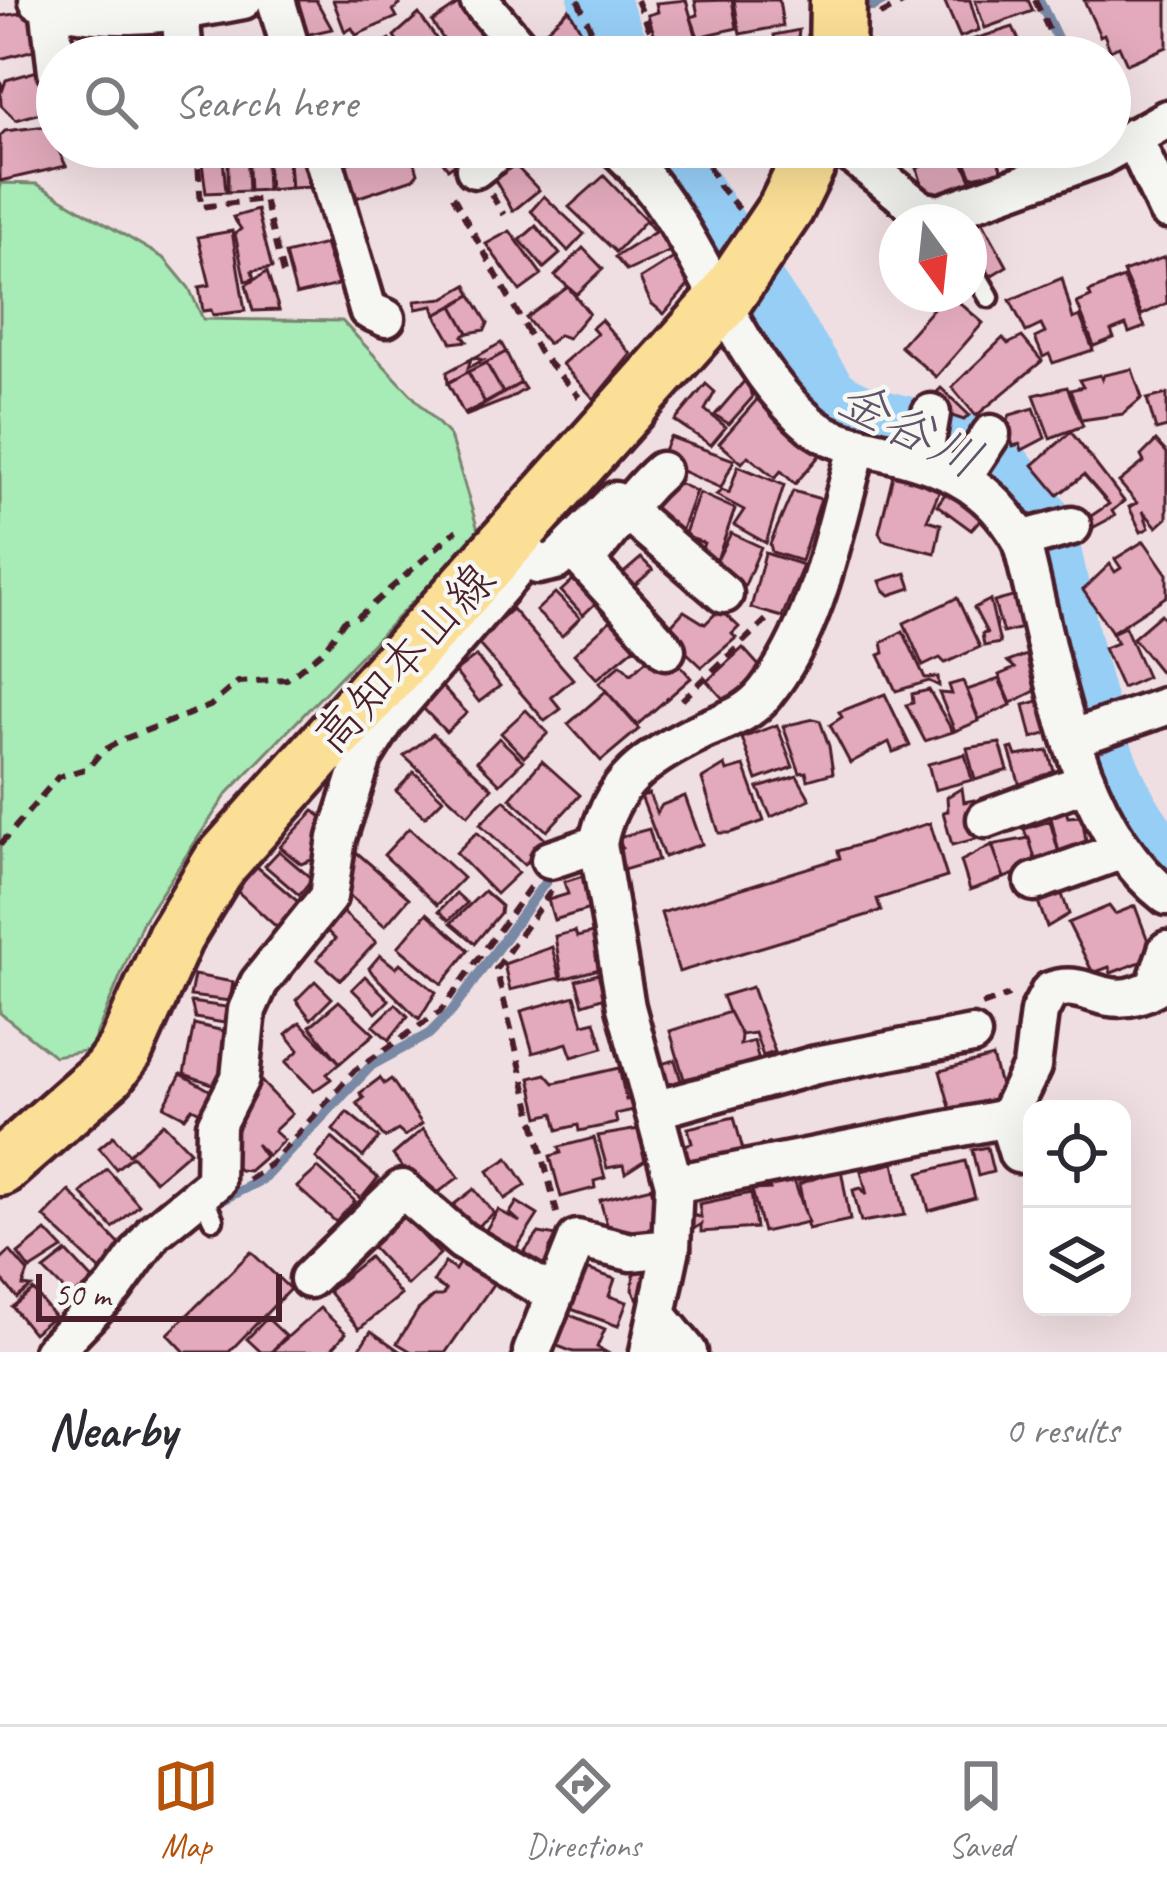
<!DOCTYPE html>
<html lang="en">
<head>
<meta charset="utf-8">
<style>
  :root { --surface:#fff; --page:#f2f2f3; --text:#2b2b33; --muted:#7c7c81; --line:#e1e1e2; --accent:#b45309 }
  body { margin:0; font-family:Caveat,"Klee One",sans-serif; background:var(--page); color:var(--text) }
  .controls { position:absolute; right:36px; bottom:36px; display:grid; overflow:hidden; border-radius:24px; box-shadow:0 12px 48px #0002 }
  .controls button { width:108px; height:108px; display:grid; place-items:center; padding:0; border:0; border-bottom:3px solid var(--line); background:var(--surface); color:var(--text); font:60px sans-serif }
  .compass { position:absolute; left:879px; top:204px; width:108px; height:108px; border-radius:50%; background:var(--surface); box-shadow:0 12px 48px #0002; rotate:165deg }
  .scale { position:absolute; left:36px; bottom:30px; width:246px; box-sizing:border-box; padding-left:12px; border:6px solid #4a1f2b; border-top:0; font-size:33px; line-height:42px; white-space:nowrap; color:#4a1f2b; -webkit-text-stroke:9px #f6f6f2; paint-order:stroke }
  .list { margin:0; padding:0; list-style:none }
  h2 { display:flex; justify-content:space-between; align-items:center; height:156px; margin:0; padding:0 48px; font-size:51px }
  h2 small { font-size:39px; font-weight:400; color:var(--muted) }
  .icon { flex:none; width:66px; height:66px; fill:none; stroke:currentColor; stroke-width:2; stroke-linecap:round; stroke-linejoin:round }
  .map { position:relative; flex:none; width:1167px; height:1352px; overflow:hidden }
  .search { position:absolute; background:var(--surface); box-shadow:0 12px 48px #0002; left:36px; right:36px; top:36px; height:132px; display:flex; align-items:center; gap:30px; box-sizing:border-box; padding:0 42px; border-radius:66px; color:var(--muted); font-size:45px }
  .sheet { height:372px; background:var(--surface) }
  nav { display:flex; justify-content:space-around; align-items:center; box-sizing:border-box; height:168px; border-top:3px solid var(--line); background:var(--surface); font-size:33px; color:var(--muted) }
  nav a { display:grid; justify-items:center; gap:6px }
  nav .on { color:var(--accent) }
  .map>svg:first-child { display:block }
  .green { fill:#a7ebb6; stroke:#788570; stroke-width:3 }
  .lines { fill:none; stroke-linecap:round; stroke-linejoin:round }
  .stream { stroke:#7888a5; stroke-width:10 }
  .river { stroke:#97cef6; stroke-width:60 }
  .building { fill:#e2aabc; stroke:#4a1f2b; stroke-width:3 }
  .service-casing { stroke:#4a1f2b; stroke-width:27 }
  .minor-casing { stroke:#4a1f2b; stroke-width:45 }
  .primary-casing { stroke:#4a1f2b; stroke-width:63 }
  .path { stroke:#4a1f2b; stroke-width:6; stroke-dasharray:12 9; stroke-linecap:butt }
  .service { stroke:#f6f6f2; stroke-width:18 }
  .minor { stroke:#f6f6f2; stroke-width:36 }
  .primary { stroke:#fbdf96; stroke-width:54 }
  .labels { text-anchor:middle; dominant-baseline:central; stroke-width:9; stroke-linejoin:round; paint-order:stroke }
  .street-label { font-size:48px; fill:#4a1f2b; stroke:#f6f6f2 }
  .water-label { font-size:51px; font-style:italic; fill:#615468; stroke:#f6f6f2 }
</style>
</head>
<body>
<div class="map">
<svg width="1167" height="1352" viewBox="0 0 1167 1352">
  <rect width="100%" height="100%" fill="#f0dfe2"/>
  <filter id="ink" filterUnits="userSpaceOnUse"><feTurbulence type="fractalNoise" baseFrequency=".00833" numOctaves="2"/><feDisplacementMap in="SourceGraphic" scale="24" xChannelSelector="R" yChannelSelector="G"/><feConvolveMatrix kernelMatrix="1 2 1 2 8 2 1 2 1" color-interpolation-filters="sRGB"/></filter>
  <g filter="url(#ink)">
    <!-- green -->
    <polygon class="green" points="0,183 37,184 165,259 189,288 203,319 342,321 450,436 479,533 227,794 143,921 90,1050 54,1056 0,1013"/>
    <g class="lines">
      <!-- stream -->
      <g class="stream">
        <polyline points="1039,0 1066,57"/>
        <polyline points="872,7 885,0"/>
        <polyline points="849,410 852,433"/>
        <polyline points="212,1205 263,1179 372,1065 429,1034 452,1011 557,866"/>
      </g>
      <!-- river -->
      <g class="river">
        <polyline points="598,0 623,57"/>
        <path d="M664 147 829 396C876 430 942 424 989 458 1013 475 1029 502 1045 525 1070 624 1090 788 1167 859"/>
      </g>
    </g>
    <!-- building -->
    <g class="building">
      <polygon points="292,0 316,0 332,29 301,36"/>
      <polygon points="333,0 396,0 400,5 393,10 397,17 356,35 352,28 345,32"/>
      <polygon points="686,0 698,42 660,53 648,15 658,12 656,3"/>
      <polygon points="732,0 737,28 698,37 691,17 698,15 695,1"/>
      <polygon points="734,0 779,0 783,26 740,34"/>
      <polygon points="944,0 970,0 979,30 960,37"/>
      <polygon points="975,0 1028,0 1033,11 985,28"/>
      <polygon points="1084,0 1167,0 1167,47 1127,64 1119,46 1110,50 1104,34 1100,36"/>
      <polygon points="460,3 484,39 455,57 432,22"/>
      <polygon points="569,9 590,47 593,57 546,57 533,42"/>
      <polygon points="38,11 42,48 0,59 0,16"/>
      <polygon points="419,14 447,54 442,57 408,57 394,36"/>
      <polygon points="147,21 166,22 168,57 150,57"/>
      <polygon points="103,26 105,57 85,57 82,31"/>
      <polygon points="146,27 148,57 128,57 128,32"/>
      <polygon points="1013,27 1026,56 973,57 968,41"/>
      <polygon points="124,28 127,57 107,57 104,34"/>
      <polygon points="799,30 796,57 778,57 774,35"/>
      <polygon points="390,39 401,57 360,57"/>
      <polygon points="44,69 55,109 16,120 1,105 0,80 3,89 6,80"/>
      <polygon points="56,125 57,147 66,166 0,181 0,136 5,131"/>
      <polygon points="222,147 226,192 206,193 200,148"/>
      <polygon points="228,147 246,149 248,191 228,192"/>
      <polygon points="247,147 265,147 267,190 249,191"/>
      <polygon points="266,147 287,147 290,188 269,190"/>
      <polygon points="288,147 309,147 312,187 291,188"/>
      <polygon points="400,147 405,162 414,160 418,173 413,179 356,198 344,164"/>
      <polygon points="432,147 478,147 448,169"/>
      <polygon points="959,147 993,147 1002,171 972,177"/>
      <polygon points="1020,147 1059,147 1063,158 1028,170"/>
      <polygon points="958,151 973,184 927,202 917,168"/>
      <polygon points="511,161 539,190 513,211 492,175"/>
      <polygon points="604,176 646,220 616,252 569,207"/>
      <polygon points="544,196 584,234 568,251 531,211"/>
      <polygon points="257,210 272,268 252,271 254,279 245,281 235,234 241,229 233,217"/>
      <polygon points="660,211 663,239 672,236 675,249 627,271 615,257 655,232 647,222"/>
      <polygon points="978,213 1007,266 989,277 969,242 969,222"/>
      <polygon points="536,226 560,254 544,268 520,240"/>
      <polygon points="232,231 245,311 213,315 211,310 203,311 199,287 210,285 198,237"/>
      <polygon points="510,231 542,275 520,291 486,244"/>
      <polygon points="325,244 338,285 296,295 285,254"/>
      <polygon points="583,248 603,269 577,294 555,276"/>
      <polygon points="685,251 693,280 664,314 651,303 640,279"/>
      <polygon points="1165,257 1167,303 1142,315 1123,272"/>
      <polygon points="267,272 279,310 253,311 246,285"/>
      <polygon points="1062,278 1073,319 1080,316 1093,350 1053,363 1049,354 1043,357 1035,338 1045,333 1041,325 1026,332 1010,300"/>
      <polygon points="1123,278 1145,327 1129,333 1126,325 1111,331 1114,338 1094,346 1077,303 1091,297 1089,292"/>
      <polygon points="467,285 471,295 436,315 433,306 416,309 415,301 444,298"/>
      <polygon points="568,287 589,313 568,338 559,335 548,344 526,318"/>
      <polygon points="471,295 488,323 485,330 468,333 453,306"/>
      <polygon points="953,297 983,323 936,377 900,346 936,305 945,306"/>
      <polygon points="453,306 468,333 463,336 467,341 452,343 436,315"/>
      <polygon points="601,320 631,354 594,399 562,364 597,334 592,328"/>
      <polygon points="1022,337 1042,361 976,416 952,387 1003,338 1008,344"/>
      <polygon points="501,343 506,352 448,383 447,372 471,359 468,368 483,360 474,358"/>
      <polygon points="506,352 521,383 503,393 486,363"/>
      <polygon points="486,363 503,393 485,403 468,372"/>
      <polygon points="1132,369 1142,398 1123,414 1081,420 1070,390 1083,387 1079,380 1100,375 1102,380 1104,375"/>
      <polygon points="468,372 485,403 464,414 448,383"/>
      <polygon points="747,378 752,398 729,424 715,415"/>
      <polygon points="521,383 525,389 509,399 465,416"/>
      <polygon points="706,384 715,392 705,410 726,427 711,445 675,421"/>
      <polygon points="1067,387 1083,426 1050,438 1034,395"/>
      <polygon points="941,388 969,415 964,420 937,411 931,398"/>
      <polygon points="1167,394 1167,427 1156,430 1147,399"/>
      <polygon points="761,395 820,455 795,484 781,471 775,478 748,456 742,463 719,443"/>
      <polygon points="1034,408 1045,438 1022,450 1020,444 1013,446 1006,422 1010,415"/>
      <polygon points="1071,432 1124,501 1112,511 1115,516 1094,527 1088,518 1109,504 1084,475 1058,495 1033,465"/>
      <polygon points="670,437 734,460 721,488 678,469 679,463 662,455"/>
      <polygon points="1156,441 1167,453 1167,518 1157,527 1143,511 1149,528 1141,532 1129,507 1137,503 1119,482 1144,462 1141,456"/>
      <polygon points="738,466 784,485 766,543 734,525 744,510 716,495 722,490 729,493"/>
      <polygon points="893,475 941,487 927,520 941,524 935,553 883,540 879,532"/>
      <polygon points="664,477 696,491 677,543 635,503"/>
      <polygon points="951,486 985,514 971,530 937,505"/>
      <polygon points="793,491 821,499 801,561 772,552 770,544"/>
      <polygon points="699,493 735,509 714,568 697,562 704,543 684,536"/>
      <polygon points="731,533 761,547 743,590 716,578 720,567 715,564"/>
      <polygon points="1144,541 1167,574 1167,596 1112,632 1083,590 1110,564 1115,572 1121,568 1115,559"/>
      <polygon points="765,553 803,565 782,617 751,608"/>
      <polygon points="641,558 653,570 625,593 613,582"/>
      <polygon points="906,573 911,588 890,595 883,589 880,581"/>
      <polygon points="573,580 602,597 583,615 561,591"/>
      <polygon points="555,593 580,618 562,636 536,611"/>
      <polygon points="1016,596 1030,626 1003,633 994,602"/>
      <polygon points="957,598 980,647 945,663 940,658 923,666 904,623"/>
      <polygon points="990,600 1000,643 984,646 982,634 987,633 974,608"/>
      <polygon points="512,609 573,679 551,697 561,709 545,721 475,640"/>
      <polygon points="720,609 739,627 732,634 736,638 702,667 665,632 684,611 705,624"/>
      <polygon points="621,611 645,639 597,679 574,654"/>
      <polygon points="1161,614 1167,621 1163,675 1133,638"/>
      <polygon points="1125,627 1147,677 1122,688 1104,648 1117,643 1112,633"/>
      <polygon points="903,631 925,678 938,677 939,686 929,681 896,691 879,655 884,653 882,642"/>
      <polygon points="743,648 761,668 727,703 707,681"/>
      <polygon points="1034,652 1041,688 1011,703 999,675 1015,668 1008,662"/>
      <polygon points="654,653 672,656 691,678 637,725 599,683 621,664 631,674"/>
      <polygon points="476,656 500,686 479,702 455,672"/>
      <polygon points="999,679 1011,705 979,719 967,690"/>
      <polygon points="963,681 979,721 955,731 939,693 952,694 949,685"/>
      <polygon points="442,687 467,713 446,732 421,706"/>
      <polygon points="929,690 953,732 925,741 906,705 913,703 912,694"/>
      <polygon points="606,691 639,729 601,761 568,724"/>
      <polygon points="885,694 910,746 893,752 889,742 850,763 830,725 842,717 839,712"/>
      <polygon points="1048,698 1057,731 1032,738 1024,705"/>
      <polygon points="526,710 548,733 524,757 501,733"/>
      <polygon points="814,719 820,721 829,746 833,773 808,780 806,772 800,773 783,726"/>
      <polygon points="777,725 793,767 757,780 742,738"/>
      <polygon points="433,734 492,788 468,815 404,756"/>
      <polygon points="499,738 523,761 500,784 477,761"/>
      <polygon points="1000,743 1008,770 975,780 967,748"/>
      <polygon points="1013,748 1016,756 1048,751 1056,778 1021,789 1009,749"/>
      <polygon points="965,754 972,780 935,790 928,764"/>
      <polygon points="542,761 580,795 547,831 510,798"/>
      <polygon points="725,765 727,771 744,766 764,821 730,833 719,833 702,779"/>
      <polygon points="414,772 443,799 425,817 396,791"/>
      <polygon points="797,776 810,799 771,817 758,788"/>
      <polygon points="962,788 964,802 974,800 984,837 952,845 943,812 948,811 947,797"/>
      <polygon points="649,794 657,813 662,805 685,796 702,844 664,857 641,796"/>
      <polygon points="504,800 547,841 524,865 480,824"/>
      <polygon points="1065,808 1068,817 1082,816 1087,847 1060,857 1050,813"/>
      <polygon points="314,811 329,822 325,844 314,859 301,864 280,847"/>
      <polygon points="1050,821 1060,857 1036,864 1024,829"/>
      <polygon points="930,823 947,877 877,899 881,911 679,972 661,913 840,858 838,851"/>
      <polygon points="409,828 463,878 437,905 384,855"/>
      <polygon points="649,829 658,860 620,871 614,850 622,848 619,837"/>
      <polygon points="477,832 518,873 496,894 456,853"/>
      <polygon points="1029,838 1037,866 1004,878 992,845"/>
      <polygon points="347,844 409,898 385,926 345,892 351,885 343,878"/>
      <polygon points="992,845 1004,878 970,890 961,861"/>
      <polygon points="279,851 312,879 299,895 265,866"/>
      <polygon points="255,865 303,906 281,931 237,891"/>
      <polygon points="583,876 593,908 554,920 548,900 568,894 564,882"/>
      <polygon points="1059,886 1069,914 1047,927 1035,893"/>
      <polygon points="484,891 501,906 500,913 475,943 451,923"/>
      <polygon points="456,893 467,903 449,920 439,911"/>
      <polygon points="1109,906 1115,914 1135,906 1154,957 1111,973 1109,967 1093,973 1068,923"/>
      <polygon points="337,907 376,942 341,980 317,959 335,939 321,925"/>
      <polygon points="427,913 469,950 442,984 398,947"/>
      <polygon points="575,931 577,937 600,931 607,967 562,979 555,936"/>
      <polygon points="552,947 560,978 510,990 504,964"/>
      <polygon points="380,955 396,968 400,963 436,992 419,1019 373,974 369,968"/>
      <polygon points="598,974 605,997 583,1004 576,980"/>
      <polygon points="194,975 233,982 230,1001 190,996"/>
      <polygon points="365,976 389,1000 376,1013 352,989"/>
      <polygon points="315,981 332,998 311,1019 296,1000"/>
      <polygon points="752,987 775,1052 763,1056 755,1033 741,1035 732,1022 722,996"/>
      <polygon points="575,996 583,1024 595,1021 603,1048 572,1057 567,1043 533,1053 521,1011"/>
      <polygon points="339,1001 374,1034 340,1063 310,1026"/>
      <polygon points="191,1002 226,1007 224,1023 195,1018"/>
      <polygon points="396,1004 408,1016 389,1040 373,1026"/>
      <polygon points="729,1012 741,1035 740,1045 754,1041 759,1062 684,1079 670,1031"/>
      <polygon points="300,1022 340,1063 327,1074 331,1079 314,1091 286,1062 299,1050 286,1034"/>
      <polygon points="194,1024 228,1032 218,1086 184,1074"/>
      <polygon points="992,1057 1003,1096 951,1111 940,1071"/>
      <polygon points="675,1060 682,1084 664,1089 657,1065"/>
      <polygon points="619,1068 626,1100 635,1098 638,1109 615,1114 617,1123 579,1131 578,1125 558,1130 554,1113 539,1117 530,1078 546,1074 554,1083"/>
      <polygon points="181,1074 213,1092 202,1113 192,1108 185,1117 164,1106"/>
      <polygon points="380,1078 384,1084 391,1079 422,1124 405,1136 398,1130 385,1138 357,1103 364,1098 360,1093"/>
      <polygon points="261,1081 292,1114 274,1131 284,1140 268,1156 256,1144 265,1157 249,1171 240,1170 228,1163 236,1123 226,1113"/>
      <polygon points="347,1112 379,1138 363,1157 333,1130"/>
      <polygon points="734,1117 743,1150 689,1164 684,1145 692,1143 688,1128"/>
      <polygon points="163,1123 190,1151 155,1181 132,1156 116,1169 99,1148 113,1136 129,1154"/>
      <polygon points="423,1129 459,1177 427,1201 393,1155"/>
      <polygon points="639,1129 651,1151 643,1153 645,1160 625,1173 623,1165 607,1168 598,1136"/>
      <polygon points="332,1138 378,1178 361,1199 316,1158"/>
      <polygon points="594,1138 605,1178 594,1181 595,1188 561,1197 550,1156 561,1153 559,1147"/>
      <polygon points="987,1147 993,1172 978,1176 972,1150"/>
      <polygon points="508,1158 526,1185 505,1199 488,1171"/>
      <polygon points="965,1161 975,1198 929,1211 919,1173"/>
      <polygon points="894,1163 905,1215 861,1222 853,1190 861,1188 867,1195 861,1171"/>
      <polygon points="318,1168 355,1201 336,1222 297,1187"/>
      <polygon points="107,1169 139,1205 113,1228 81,1193"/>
      <polygon points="841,1169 850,1220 808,1229 799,1184"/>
      <polygon points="793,1177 808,1222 763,1232 752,1190 770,1189 768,1183"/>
      <polygon points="651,1187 658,1214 652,1230 627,1238 608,1228 600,1200"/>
      <polygon points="474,1189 494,1213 473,1230 453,1205"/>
      <polygon points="69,1191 123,1248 104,1274 44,1217"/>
      <polygon points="751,1193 756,1228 701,1232 701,1224 689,1232 686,1214 701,1217 699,1204"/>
      <polygon points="517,1202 538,1215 511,1257 480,1240 498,1210 520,1222 510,1213"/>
      <polygon points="404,1216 440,1254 407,1285 371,1246"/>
      <polygon points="46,1231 63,1249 30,1270 18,1254"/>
      <polygon points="539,1233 557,1236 550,1248 557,1255 544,1273 520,1257"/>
      <polygon points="10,1251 28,1272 23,1286 31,1287 17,1298 0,1277 0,1260"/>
      <polygon points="67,1252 95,1282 70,1296 44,1270"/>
      <polygon points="251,1252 290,1289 229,1352 185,1352 168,1334"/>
      <polygon points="369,1257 401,1295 359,1329 328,1291"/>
      <polygon points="463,1257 498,1277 446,1352 412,1352 397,1343 418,1310 434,1296 442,1296 446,1290 433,1282 445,1263 455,1270"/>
      <polygon points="635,1264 651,1266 645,1311 632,1290"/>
      <polygon points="575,1265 615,1279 609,1296 627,1302 618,1326 560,1305"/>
      <polygon points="33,1290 54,1316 33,1333 12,1307"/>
      <polygon points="320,1308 346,1333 329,1352 271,1352"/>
      <polygon points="560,1311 605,1329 597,1347 606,1352 573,1352 547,1342"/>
      <polygon points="267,1318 286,1336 271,1352 261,1352 247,1339"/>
      <polygon points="371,1331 401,1352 357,1352"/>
    </g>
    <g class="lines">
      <defs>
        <g id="service">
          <polyline points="969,263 989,297"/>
          <polyline points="202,1195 213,1219"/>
        </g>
        <g id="minor">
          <path d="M38 0C96 27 182 12 243 0"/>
          <polyline points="276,0 293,57"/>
          <polyline points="479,0 527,57"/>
          <polyline points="49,5 57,71"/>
          <polyline points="180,9 184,57"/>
          <polyline points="1133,137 1167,210"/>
          <polyline points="320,147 368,310 386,318"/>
          <path d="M616 147C702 225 727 355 811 425 828 439 850 444 870 448 936 463 986 478 1021 540 1052 655 1070 822 1167 896"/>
          <polyline points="843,147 921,210 940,214 1099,157 1167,119"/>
          <polyline points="475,169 503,147"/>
          <polyline points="923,460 931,413"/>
          <path d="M661 471C629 499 613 531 584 561L666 650"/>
          <polyline points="964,475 991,434"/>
          <polyline points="514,538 538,565 556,561 615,501 724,594"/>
          <polyline points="1021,540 1072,526"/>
          <polyline points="1074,738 1167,706"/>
          <polyline points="986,819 1086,782"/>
          <polyline points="550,860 598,844"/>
          <polyline points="1034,882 1120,851"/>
          <polyline points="654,1110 816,1065 972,1035"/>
          <path d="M1007 1118 1032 1067 1039 1012 1050 991C1089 976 1104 1016 1155 987L1167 950"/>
          <polyline points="674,1184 1007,1118 1018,1154"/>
          <polyline points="309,1279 402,1189 462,1241 554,1295"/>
          <polyline points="660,1318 688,1352"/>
          <polyline points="52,1352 114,1288 154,1232 215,1182 216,1125 240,1078 247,1010 259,983 328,897 337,838 363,757 386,720 517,568"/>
          <path d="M532 1352 577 1239 631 1252 671 1248 674 1184 626 1007 598 844C609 782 649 756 704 730 727 720 749 714 765 693 819 626 835 526 858 445"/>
          <polyline points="649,1352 671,1248"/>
        </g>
        <g id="primary">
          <polyline points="837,57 838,0"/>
          <polyline points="0,1168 108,1073 125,1050 175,937 220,863 724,300 786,208 816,147"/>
        </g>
      </defs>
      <!-- service casing -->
      <use href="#service" class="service-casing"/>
      <!-- minor casing -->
      <use href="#minor" class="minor-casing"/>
      <!-- primary casing -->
      <use href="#primary" class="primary-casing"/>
      <!-- path -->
      <g class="path">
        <polyline points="578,0 603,57"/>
        <polyline points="637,0 661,57"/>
        <polyline points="1035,0 1061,57"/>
        <polyline points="880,15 908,0"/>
        <polyline points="197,147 201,207 264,199 285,282"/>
        <polyline points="699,147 719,186 739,209"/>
        <polyline points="491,194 504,215"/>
        <polyline points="453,196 539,352 579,397"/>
        <polyline points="682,700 766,620"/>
        <polyline points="0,845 58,777 88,768 101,752 124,739 210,706 238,682 287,679 324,650 344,621 358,617 457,530"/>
        <polyline points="551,891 496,969 557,1213"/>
        <polyline points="982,1005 1009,995"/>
        <polyline points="248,1180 272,1163 355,1070 440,1012 530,887"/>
      </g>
      <!-- service -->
      <use href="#service" class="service"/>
      <!-- minor -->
      <use href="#minor" class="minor"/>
      <!-- primary -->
      <use href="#primary" class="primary"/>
    </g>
  </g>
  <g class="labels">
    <!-- street labels -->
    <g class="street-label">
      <text transform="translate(404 658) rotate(-47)">高知本山線</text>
    </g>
    <!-- water labels -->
    <g class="water-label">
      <text transform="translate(910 429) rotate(27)">金谷川</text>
    </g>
  </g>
</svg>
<div class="controls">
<button><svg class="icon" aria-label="locate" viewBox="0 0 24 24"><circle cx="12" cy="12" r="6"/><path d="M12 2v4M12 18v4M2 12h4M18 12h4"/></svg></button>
<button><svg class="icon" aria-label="layers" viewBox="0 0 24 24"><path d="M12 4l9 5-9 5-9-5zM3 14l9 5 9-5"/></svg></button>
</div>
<svg class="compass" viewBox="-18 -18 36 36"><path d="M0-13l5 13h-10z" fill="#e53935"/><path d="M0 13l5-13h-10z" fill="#7c7c81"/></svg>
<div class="scale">50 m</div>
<div class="search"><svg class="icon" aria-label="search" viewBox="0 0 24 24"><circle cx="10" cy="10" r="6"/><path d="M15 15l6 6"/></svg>Search here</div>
</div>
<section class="sheet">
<h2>Nearby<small>0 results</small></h2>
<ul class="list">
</ul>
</section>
<nav>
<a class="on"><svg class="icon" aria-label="map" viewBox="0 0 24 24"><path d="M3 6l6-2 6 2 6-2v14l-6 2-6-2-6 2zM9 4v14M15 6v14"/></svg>Map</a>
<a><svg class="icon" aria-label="directions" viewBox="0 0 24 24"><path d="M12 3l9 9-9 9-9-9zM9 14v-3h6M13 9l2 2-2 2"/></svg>Directions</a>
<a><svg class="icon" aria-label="saved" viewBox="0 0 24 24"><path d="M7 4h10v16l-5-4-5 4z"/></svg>Saved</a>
</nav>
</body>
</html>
